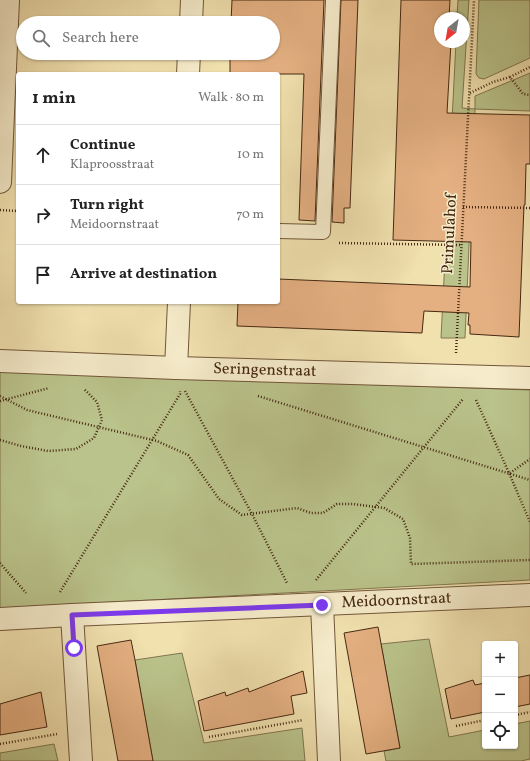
<!DOCTYPE html>
<html lang="en">
<head>
<meta charset="utf-8">
<style>
  :root { --surface:#fff; --page:#f2f2f2; --text:#222; --muted:#767676; --line:#e0e0e0 }
  body { margin:0; font-family:Vollkorn,serif; background:var(--page); color:var(--text) }
  .controls { position:absolute; right:12px; bottom:12px; display:grid; overflow:hidden; border-radius:4px; box-shadow:0 1px 3px #0004 }
  .controls button { width:36px; height:36px; display:grid; place-items:center; padding:0; border:0; border-bottom:1px solid var(--line); background:var(--surface); color:var(--text); font:20px sans-serif }
  .compass { position:absolute; left:434px; top:12px; width:36px; height:36px; border-radius:50%; background:var(--surface); box-shadow:0 1px 3px #0004; rotate:211deg }
  .stop { position:absolute; width:12px; height:12px; margin:-9px; border:3px solid #7c3aed; border-radius:50%; background:#fff }
  .stop.end { background:#7c3aed; border-color:#fff; box-shadow:0 1px 4px #0008 }
  .list { margin:0; padding:0; list-style:none }
  h2 { display:flex; justify-content:space-between; align-items:center; height:52px; margin:0; padding:0 16px; font-size:17px }
  h2 small { font-size:13px; font-weight:400; color:var(--muted) }
  .list li { display:grid; grid-template-columns:26px 1fr auto; gap:12px; align-items:center; box-sizing:border-box; height:60px; padding:0 16px; border-top:1px solid var(--line) }
  .list b { display:block; font-size:15px; white-space:nowrap }
  .list p { margin:0; font-size:13px; white-space:nowrap; color:var(--muted) }
  .list em { font-size:13px; font-style:normal; color:var(--muted) }
  .icon { flex:none; width:22px; height:22px; fill:none; stroke:currentColor; stroke-width:2; stroke-linecap:round; stroke-linejoin:round }
  .map { position:relative; flex:none; width:530px; height:761px; overflow:hidden }
  .search { position:absolute; background:var(--surface); box-shadow:0 1px 3px #0004; left:16px; top:16px; width:264px; height:44px; display:flex; align-items:center; gap:10px; box-sizing:border-box; padding:0 14px; border-radius:22px; color:var(--muted); font-size:15px }
  .panel { position:absolute; background:var(--surface); box-shadow:0 1px 3px #0004; left:16px; top:72px; width:264px; height:232px; border-radius:4px }
  .map>svg:first-child { display:block }
  .green { fill:#bac38b; stroke:#80764e }
  .building { fill:#e4b082; stroke:#462812 }
  .lines { fill:none; stroke-linecap:round; stroke-linejoin:round }
  .service-casing { stroke:#715639; stroke-width:16 }
  .minor-casing { stroke:#715639; stroke-width:24 }
  .path { stroke:#462812; stroke-width:2.5; stroke-dasharray:1 2; stroke-linecap:butt }
  .service { stroke:#f6eccb; stroke-width:14 }
  .minor { stroke:#f6eccb; stroke-width:22 }
  .route { stroke:#7c3aed; stroke-width:5 }
  .labels { text-anchor:middle; dominant-baseline:central; stroke-width:3; stroke-linejoin:round; paint-order:stroke }
  .street-label { font-size:16px; fill:#462812; stroke:#f6eccb }
</style>
</head>
<body>
<div class="map">
<svg width="530" height="761" viewBox="0 0 530 761">
  <rect width="100%" height="100%" fill="#f1e1af"/>
  <filter id="stains"><feTurbulence type="fractalNoise" baseFrequency=".005" numOctaves="4"/><feColorMatrix values="0 0 0 0 .2 0 0 0 0 .09 0 0 0 0 .02 0 0 0 .5 -.17"/></filter>
  <radialGradient id="worn" r=".72"><stop offset=".6" stop-color="#630" stop-opacity="0"/><stop offset="1" stop-color="#630" stop-opacity=".3"/></radialGradient>
  <!-- green -->
  <g class="green">
    <polygon points="458,0 469,0 462,108 475,109 475,96 530,73 530,111 475,109 465,338 441,338 456,42 464,42 464,18 457,18"/>
    <polygon points="479,0 530,0 530,58 484,79 479,78 476,74"/>
    <polygon points="0,372 530,390 530,580 0,608"/>
    <polygon points="429,639 449,737 485,730 485,746 515,746 515,724 530,721 530,759 521,761 386,761 384,751 400,748 381,644"/>
    <polygon points="182,653 204,743 302,728 305,761 153,761 135,660"/>
    <polygon points="54,744 58,761 0,761 0,753"/>
  </g>
  <!-- building -->
  <g class="building">
    <polygon points="232,0 324,0 315,221 299,220 304,74 230,74 230,53 273,53 273,23 231,23"/>
    <polygon points="341,0 358,0 350,208 344,208 344,223 332,222"/>
    <polygon points="401,0 450,0 449,18 440,18 440,42 451,42 447,113 530,115 530,164 526,164 525,205 524,205 519,337 470,334 470,325 468,325 469,313 424,311 422,333 237,326 238,302 278,302 278,279 470,287 471,242 393,240"/>
    <polygon points="378,627 400,748 366,754 344,633"/>
    <polygon points="131,640 135,660 153,761 118,761 97,646"/>
    <polygon points="303,671 307,693 291,696 294,714 204,731 198,701 225,692 226,696 248,688 249,692"/>
    <polygon points="530,675 530,704 515,707 515,678"/>
    <polygon points="473,680 475,685 485,683 485,712 451,719 445,689"/>
    <polygon points="41,692 47,727 0,735 0,704"/>
  </g>
  <g class="lines">
    <defs>
      <polyline id="service" points="278,231 323,232 333,0"/>
      <g id="minor">
        <polyline points="191,23 192,0"/>
        <polyline points="188,74 189,53"/>
        <polyline points="0,182 8,0"/>
        <path id="s1" d="M0 361 176 368 530 378"/>
        <polyline points="176,368 179,302"/>
        <polyline points="322,605 329,761"/>
        <polyline points="72,615 81,761"/>
        <path id="s2" d="M0 619 72 615 530 595"/>
      </g>
    </defs>
    <!-- service casing -->
    <use href="#service" class="service-casing"/>
    <!-- minor casing -->
    <use href="#minor" class="minor-casing"/>
    <!-- path -->
    <g class="path">
      <polyline points="510,77 530,67"/>
      <polyline points="470,93 493,82 510,77 523,94 530,95"/>
      <polyline points="463,207 530,208"/>
      <polyline points="0,210 18,211"/>
      <polyline points="339,243 461,245"/>
      <polyline points="456,353 474,0"/>
      <polyline points="185,391 252,514 287,583"/>
      <polyline points="0,396 27,410 157,441 188,455 219,499 242,515 297,508 311,513 323,513 337,504 353,504 384,508 403,519 410,538 411,564 530,560"/>
      <polyline points="258,396 530,480"/>
      <polyline points="476,400 509,473 530,522"/>
      <polyline points="0,401 49,388"/>
      <polyline points="0,440 21,446 48,451 76,449 94,438 102,420 97,402 84,389"/>
      <polyline points="510,473 530,459"/>
      <polyline points="0,563 26,593"/>
      <polyline points="316,580 463,399"/>
      <polyline points="60,592 180,394 180,391"/>
      <polyline points="515,715 530,712"/>
      <polyline points="456,726 485,720"/>
      <polyline points="209,737 303,720"/>
      <polyline points="0,744 57,734"/>
    </g>
    <!-- service -->
    <use href="#service" class="service"/>
    <!-- minor -->
    <use href="#minor" class="minor"/>
  </g>
  <g class="lines">
    <!-- route -->
    <polyline class="route" points="74,648 72,615 322,605"/>
  </g>
  <g class="labels">
    <!-- street labels -->
    <g class="street-label">
      <text transform="translate(450 234) rotate(-87)">Primulahof</text>
      <text stroke="none"><textPath href="#s1" startOffset="265">Seringenstraat</textPath></text>
      <text stroke="none"><textPath href="#s2" startOffset="397">Meidoornstraat</textPath></text>
    </g>
  </g>
  <rect width="100%" height="100%" filter="url(#stains)"/>
  <rect width="100%" height="100%" fill="url(#worn)"/>
</svg>
<div class="controls">
<button>+</button>
<button>−</button>
<button><svg class="icon" aria-label="locate" viewBox="0 0 24 24"><circle cx="12" cy="12" r="6"/><path d="M12 2v4M12 18v4M2 12h4M18 12h4"/></svg></button>
</div>
<svg class="compass" viewBox="-18 -18 36 36"><path d="M0-13l5 13h-10z" fill="#e53935"/><path d="M0 13l5-13h-10z" fill="#767676"/></svg>
<div class="stop" style="left:74px;top:648px"></div>
<div class="stop end" style="left:322px;top:605px"></div>
<div class="search"><svg class="icon" aria-label="search" viewBox="0 0 24 24"><circle cx="10" cy="10" r="6"/><path d="M15 15l6 6"/></svg>Search here</div>
<section class="panel">
<h2>1 min<small>Walk · 80 m</small></h2>
<ul class="list">
<li><svg class="icon" aria-label="ahead" viewBox="0 0 24 24"><path d="M12 20V5M6 11l6-6 6 6"/></svg><div><b>Continue</b><p>Klaproosstraat</p></div><em>10 m</em></li>
<li><svg class="icon" aria-label="right" viewBox="0 0 24 24"><path d="M7 20v-9h11M14 6l5 5-5 5"/></svg><div><b>Turn right</b><p>Meidoornstraat</p></div><em>70 m</em></li>
<li><svg class="icon" aria-label="arrive" viewBox="0 0 24 24"><path d="M6 21V4h12l-3 4 3 4H6"/></svg><div><b>Arrive at destination</b></div></li>
</ul>
</section>
</div>
</body>
</html>
